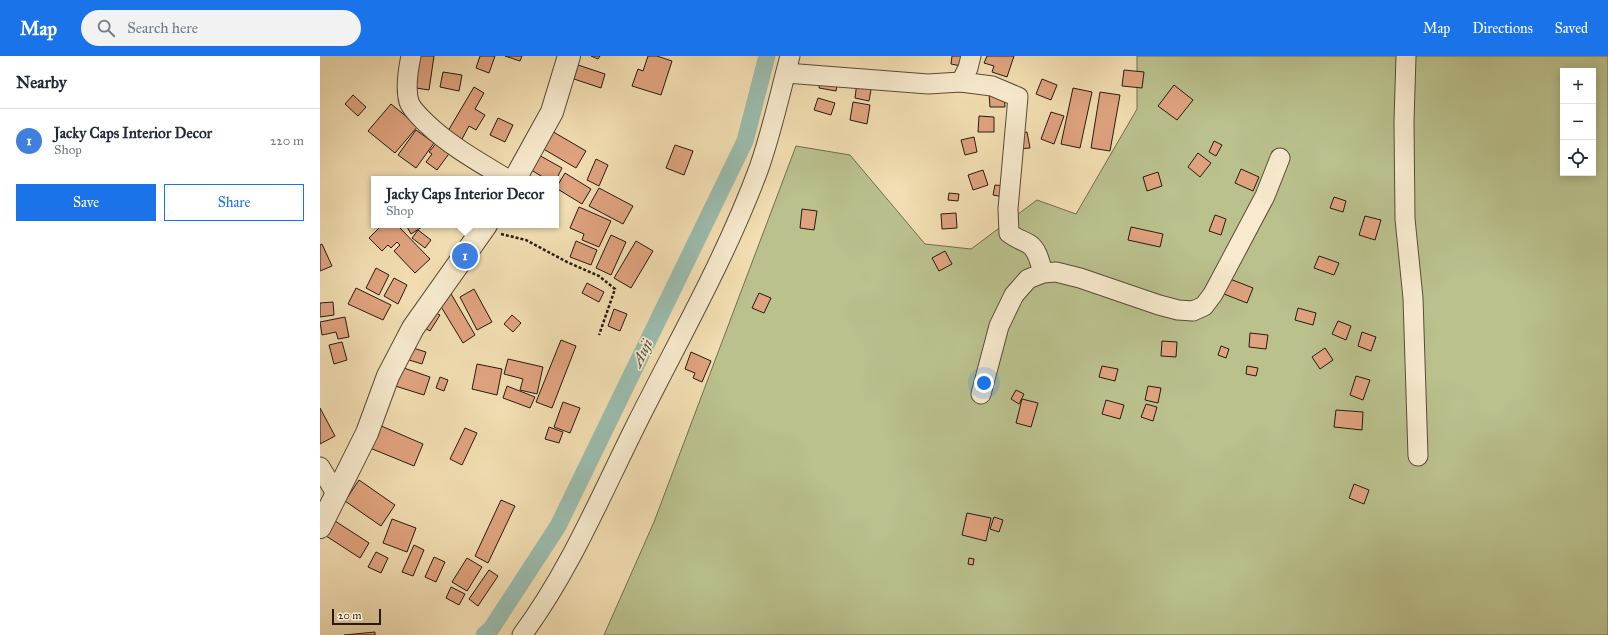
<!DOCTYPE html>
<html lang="en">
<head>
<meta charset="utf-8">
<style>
  :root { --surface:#fff; --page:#f2f2f3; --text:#1f2937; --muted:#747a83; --line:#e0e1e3; --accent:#1a73e8 }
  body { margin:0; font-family:"IM FELL Great Primer",serif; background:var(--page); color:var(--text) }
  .controls { position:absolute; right:12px; top:12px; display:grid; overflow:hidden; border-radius:0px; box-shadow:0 2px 10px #0003 }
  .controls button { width:36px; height:36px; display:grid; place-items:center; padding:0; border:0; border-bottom:1px solid var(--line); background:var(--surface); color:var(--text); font:20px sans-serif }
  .scale { position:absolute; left:12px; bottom:10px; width:49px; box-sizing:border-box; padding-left:4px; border:2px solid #261a11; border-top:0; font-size:11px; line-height:14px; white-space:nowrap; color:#261a11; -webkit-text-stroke:3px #f7eacd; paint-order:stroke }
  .you { position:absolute; left:664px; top:327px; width:14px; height:14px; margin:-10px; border:3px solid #fff; border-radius:50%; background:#1a73e8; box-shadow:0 0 0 6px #1a73e833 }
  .badge { display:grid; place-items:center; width:26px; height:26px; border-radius:50%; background:var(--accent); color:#fff; font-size:13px; font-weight:700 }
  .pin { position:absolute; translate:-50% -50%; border:2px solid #fff; box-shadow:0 1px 4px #0006 }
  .popup { position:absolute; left:51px; top:120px; width:188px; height:52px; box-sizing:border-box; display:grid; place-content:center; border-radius:0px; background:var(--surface); filter:drop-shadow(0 1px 3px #0005); font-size:13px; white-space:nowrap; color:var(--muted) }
  .popup b { font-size:15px; color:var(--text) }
  .popup::after { content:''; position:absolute; left:50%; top:100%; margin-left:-8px; border:8px solid transparent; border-top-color:var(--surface) }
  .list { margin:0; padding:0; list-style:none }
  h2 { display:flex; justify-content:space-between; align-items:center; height:52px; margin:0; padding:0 16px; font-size:17px }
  h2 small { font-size:13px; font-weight:400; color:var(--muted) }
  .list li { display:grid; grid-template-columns:26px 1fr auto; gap:12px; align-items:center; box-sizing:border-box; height:64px; padding:0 16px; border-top:1px solid var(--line) }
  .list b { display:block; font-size:15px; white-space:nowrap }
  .list p { margin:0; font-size:13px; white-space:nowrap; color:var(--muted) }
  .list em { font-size:13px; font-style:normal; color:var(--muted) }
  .actions { display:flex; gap:8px; padding:12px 16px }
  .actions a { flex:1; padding:9px 0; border:1px solid var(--accent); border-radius:0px; text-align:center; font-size:14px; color:var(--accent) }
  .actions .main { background:var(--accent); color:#fff }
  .icon { flex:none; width:22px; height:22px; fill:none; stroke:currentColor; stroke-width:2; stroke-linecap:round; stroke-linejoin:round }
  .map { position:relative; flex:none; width:1288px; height:579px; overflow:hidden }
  header { display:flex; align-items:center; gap:24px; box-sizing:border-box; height:56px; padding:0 20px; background:var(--accent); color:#fff }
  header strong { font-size:19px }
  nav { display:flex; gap:22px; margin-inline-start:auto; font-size:14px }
  .search { width:280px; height:36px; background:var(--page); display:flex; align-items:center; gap:10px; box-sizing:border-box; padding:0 14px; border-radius:22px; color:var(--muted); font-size:15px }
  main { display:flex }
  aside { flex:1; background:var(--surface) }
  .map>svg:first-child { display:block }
  .green { fill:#bac18d; stroke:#706e4f; fill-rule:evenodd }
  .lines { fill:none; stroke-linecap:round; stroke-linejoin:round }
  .canal { stroke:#9bbcae; stroke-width:17 }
  .building { fill:#e0a37f; stroke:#261a11 }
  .minor-casing { stroke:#594b39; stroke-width:21 }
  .tertiary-casing { stroke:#594b39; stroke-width:24 }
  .path { stroke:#261a11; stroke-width:2.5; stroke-dasharray:3 2; stroke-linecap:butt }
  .minor { stroke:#f7eacd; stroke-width:19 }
  .tertiary { stroke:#f7eacd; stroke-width:22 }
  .labels { text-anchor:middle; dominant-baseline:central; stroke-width:3.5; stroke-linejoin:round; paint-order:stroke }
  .water-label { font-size:15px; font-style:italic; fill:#4f5348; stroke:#f7eacd }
</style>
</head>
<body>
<header>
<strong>Map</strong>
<div class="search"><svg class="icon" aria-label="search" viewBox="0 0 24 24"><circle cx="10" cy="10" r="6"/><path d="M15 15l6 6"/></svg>Search here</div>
<nav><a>Map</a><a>Directions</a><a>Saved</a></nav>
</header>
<main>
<aside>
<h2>Nearby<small></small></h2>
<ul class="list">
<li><span class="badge" style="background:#3f7fe0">1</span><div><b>Jacky Caps Interior Decor</b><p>Shop</p></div><em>220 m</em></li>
</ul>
<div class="actions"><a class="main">Save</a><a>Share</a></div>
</aside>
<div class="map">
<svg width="1288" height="579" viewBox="0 0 1288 579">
  <rect width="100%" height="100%" fill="#f2deb2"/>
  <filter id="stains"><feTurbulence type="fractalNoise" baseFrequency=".005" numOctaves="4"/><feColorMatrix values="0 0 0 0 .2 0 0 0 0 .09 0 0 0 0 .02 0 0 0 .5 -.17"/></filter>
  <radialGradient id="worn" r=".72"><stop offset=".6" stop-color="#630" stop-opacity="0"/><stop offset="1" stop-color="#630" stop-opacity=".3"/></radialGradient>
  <!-- green -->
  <path class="green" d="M817 0H1288V579H284L334 466 476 90 530 99 605 188 651 193 717 144 756 158 817 53ZM1243 15H1273V117H1243Z"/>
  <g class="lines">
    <!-- canal -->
    <polyline class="canal" points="164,579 171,573 238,470 425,85 447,0"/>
  </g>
  <!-- building -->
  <g class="building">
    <polygon points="94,0 114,0 109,34 90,31"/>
    <polygon points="160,0 175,0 169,17 156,12"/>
    <polygon points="185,0 202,0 200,5"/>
    <polygon points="271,0 280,0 278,3"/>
    <polygon points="328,0 337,0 352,5 341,39 312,30 318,13 323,15"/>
    <polygon points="632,0 648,0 646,11 631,8"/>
    <polygon points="667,0 694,0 687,21 672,16 674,10 664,7"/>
    <polygon points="258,9 285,18 281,32 254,23"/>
    <polygon points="804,14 824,16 822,32 802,30"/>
    <polygon points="123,16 142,19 139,35 120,31"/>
    <polygon points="501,20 518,23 516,35 499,32"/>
    <polygon points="722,23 737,29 731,44 716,38"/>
    <polygon points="537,26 552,28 549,45 535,42"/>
    <polygon points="854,29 873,44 857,64 838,50"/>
    <polygon points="154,31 164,37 155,53 165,59 156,74 149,70 142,83 128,75"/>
    <polygon points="753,32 772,36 760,92 741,88"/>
    <polygon points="780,36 800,39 790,95 771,92"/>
    <polygon points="669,37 684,37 685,51 670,51"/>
    <polygon points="33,39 46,51 38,60 25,48"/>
    <polygon points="498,42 515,47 511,59 494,54"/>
    <polygon points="533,46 550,49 547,68 530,64"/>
    <polygon points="71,48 98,70 75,97 48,75"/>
    <polygon points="731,56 744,60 734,88 721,83"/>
    <polygon points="659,60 674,61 674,76 658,76"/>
    <polygon points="178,62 193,69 185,86 170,79"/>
    <polygon points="96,74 114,87 96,112 78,99"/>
    <polygon points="230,74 266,95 256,112 220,91"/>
    <polygon points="707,76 710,92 698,93 696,78"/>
    <polygon points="654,81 657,96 645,99 641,84"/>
    <polygon points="118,85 131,95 117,114 106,106 112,98 109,96"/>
    <polygon points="894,85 902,89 896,100 889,96"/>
    <polygon points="355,89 373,95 364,119 346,112"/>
    <polygon points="878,97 891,107 880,121 868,111"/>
    <polygon points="217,98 242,112 236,124 226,123 208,112"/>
    <polygon points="276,103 288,109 279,130 267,124"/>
    <polygon points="921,113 939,121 933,135 915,127"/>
    <polygon points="663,114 668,129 653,134 648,119"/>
    <polygon points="838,116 842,130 827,135 823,121"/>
    <polygon points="245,117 271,133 262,148 236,132"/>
    <polygon points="675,129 686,130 684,141 673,139"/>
    <polygon points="279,132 313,150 303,168 269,150"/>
    <polygon points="629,137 639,138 638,145 628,144"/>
    <polygon points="1014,141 1026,145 1023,156 1010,152"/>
    <polygon points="259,151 291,165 279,191 262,184 264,178 250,172"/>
    <polygon points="482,153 497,155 494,174 480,172"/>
    <polygon points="636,157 637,172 622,173 621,158"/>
    <polygon points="895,159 906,163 901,179 889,175"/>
    <polygon points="1045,160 1061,164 1055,184 1039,179"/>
    <polygon points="62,169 77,169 110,203 95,217 74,195 80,189 77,186 71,192 68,189 62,195 49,182"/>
    <polygon points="86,169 105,169 91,178"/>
    <polygon points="811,171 843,178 840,191 808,184"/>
    <polygon points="98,174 111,184 105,192 92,182"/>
    <polygon points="291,179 306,186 291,219 276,212"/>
    <polygon points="256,185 277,194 271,209 250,201"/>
    <polygon points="316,185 333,195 311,232 294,222"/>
    <polygon points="2,188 12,210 0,215 0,189"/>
    <polygon points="625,195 632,208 619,215 612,202"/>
    <polygon points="999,200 1019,207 1014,219 994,212"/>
    <polygon points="56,212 69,219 59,239 46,232"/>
    <polygon points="74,222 87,229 78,248 64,240"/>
    <polygon points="910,223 933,232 927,247 904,238"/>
    <polygon points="267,227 284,236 279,246 262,237"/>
    <polygon points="36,232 71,249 63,264 28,248"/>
    <polygon points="154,233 172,266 157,274 140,241"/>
    <polygon points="130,236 155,279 143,287 117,244"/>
    <polygon points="439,237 451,242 444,257 432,252"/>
    <polygon points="13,246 14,259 0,261 0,247"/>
    <polygon points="978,252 996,257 993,269 975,264"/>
    <polygon points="294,253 307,258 300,275 288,270"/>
    <polygon points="111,254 120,259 110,275 101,270"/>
    <polygon points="192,259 201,267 193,276 184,268"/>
    <polygon points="25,261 29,281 18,283 16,276 2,279 0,266"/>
    <polygon points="1018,265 1031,270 1026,284 1012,278"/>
    <polygon points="1042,276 1056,281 1051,295 1038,290"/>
    <polygon points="930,277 948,279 946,293 929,291"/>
    <polygon points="241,284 256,290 232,352 216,346"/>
    <polygon points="842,285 857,286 856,301 841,300"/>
    <polygon points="22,286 27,304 14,308 9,289"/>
    <polygon points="901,290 909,293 906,302 898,299"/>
    <polygon points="93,292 106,296 102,308 89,304"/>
    <polygon points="1005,292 1013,304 1000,313 992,301"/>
    <polygon points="371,296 391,305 382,326 373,322 375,317 365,313"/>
    <polygon points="188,303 223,311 217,338 200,334 203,323 184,318"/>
    <polygon points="157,308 182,313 177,339 152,333"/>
    <polygon points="78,310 110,321 104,339 72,329"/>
    <polygon points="782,310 798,313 795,325 779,321"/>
    <polygon points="927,310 938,312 936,320 926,318"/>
    <polygon points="1036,320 1050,324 1043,344 1030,339"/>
    <polygon points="120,321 128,324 124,335 116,332"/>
    <polygon points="187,330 215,341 210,352 183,342"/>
    <polygon points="828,330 841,332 838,347 825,344"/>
    <polygon points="696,334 704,338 699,348 691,343"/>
    <polygon points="702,343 718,347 711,371 696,367"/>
    <polygon points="786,344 804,349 800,363 782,358"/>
    <polygon points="243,346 260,352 250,377 234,371"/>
    <polygon points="826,348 837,351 833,365 821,361"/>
    <polygon points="0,352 15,380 0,388"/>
    <polygon points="1016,354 1043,356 1042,374 1014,371"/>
    <polygon points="59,369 103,388 94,410 50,392"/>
    <polygon points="229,371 243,376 239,387 225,383"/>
    <polygon points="145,372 157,377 142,409 130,403"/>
    <polygon points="39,424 75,449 61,470 25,445"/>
    <polygon points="1034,428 1049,434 1044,448 1029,442"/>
    <polygon points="181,444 195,450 168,507 155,500"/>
    <polygon points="647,457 671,462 666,485 642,479"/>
    <polygon points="674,461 683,464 679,476 670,473"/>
    <polygon points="12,463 49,487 40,502 3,478"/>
    <polygon points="72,463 96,472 87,496 63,487"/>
    <polygon points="94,489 104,494 93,520 82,516"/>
    <polygon points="56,496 68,502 61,517 48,511"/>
    <polygon points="114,501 125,506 116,526 105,521"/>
    <polygon points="147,502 162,511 147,535 132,526"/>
    <polygon points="649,502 654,503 653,509 648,508"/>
    <polygon points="169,514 178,520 158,550 149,543"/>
    <polygon points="131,531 145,538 139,549 126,542"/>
    <polygon points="55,576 55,579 24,579"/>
  </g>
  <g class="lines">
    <defs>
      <g id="minor">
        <path d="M91 0C88 14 85 32 89 46 92 54 101 62 106 67 130 90 159 106 187 123"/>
        <polyline points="1086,0 1084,66 1085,163 1093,242 1098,400"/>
        <path d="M466 17 608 28 641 26 672 30 698 41 688 153 689 177C695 182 702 184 709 188 718 194 720 207 723 217"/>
        <polyline points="641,26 648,12 651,0"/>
        <polyline points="661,338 679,270 694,239 708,223 723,217 736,216 760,222 839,249 858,254 873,255 884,250 893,238 945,140 960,102"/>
        <polyline points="0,411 17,439"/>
        <path d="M202 579C250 514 281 439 317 367 359 283 406 201 439 112 452 75 460 37 470 0"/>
      </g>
      <g id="tertiary">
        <polyline points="195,123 232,56 249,0"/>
        <polyline points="0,471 47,377 68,320 93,272 166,169"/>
      </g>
    </defs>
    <!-- minor casing -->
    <use href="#minor" class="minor-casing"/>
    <!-- tertiary casing -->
    <use href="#tertiary" class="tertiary-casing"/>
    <!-- path -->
    <polyline class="path" points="181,178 206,184 247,206 279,220 295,233 279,279"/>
    <!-- minor -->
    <use href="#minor" class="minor"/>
    <!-- tertiary -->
    <use href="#tertiary" class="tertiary"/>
  </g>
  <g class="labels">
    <!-- water labels -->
    <g class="water-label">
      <text transform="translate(322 297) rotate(-64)">Auji</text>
    </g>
  </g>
  <rect width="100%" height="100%" filter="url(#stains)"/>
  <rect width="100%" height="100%" fill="url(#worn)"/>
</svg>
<div class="controls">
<button>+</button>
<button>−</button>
<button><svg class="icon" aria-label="locate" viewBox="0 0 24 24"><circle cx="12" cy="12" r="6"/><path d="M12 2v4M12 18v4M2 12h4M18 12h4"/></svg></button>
</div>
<div class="scale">20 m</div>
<div class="you"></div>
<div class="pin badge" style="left:145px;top:200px;background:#3f7fe0">1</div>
<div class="popup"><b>Jacky Caps Interior Decor</b>Shop</div>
</div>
</main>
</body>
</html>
